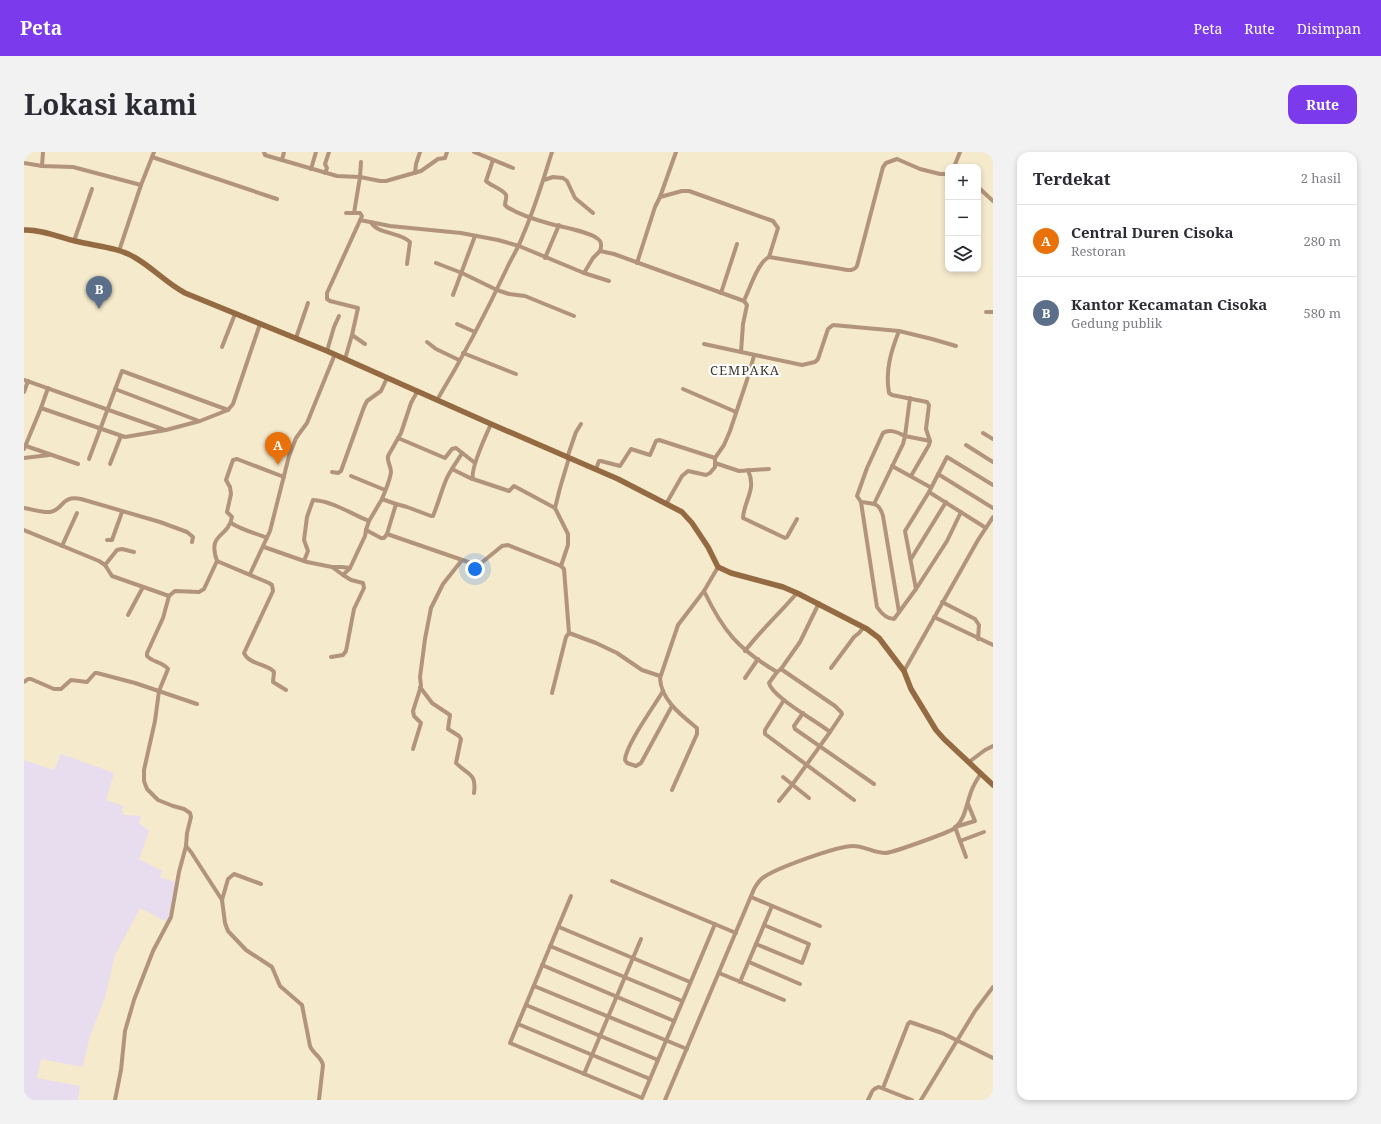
<!DOCTYPE html>
<html lang="id">
<head>
<meta charset="utf-8">
<style>
  :root { --surface:#fff; --page:#f2f2f3; --text:#2b2b33; --muted:#7c7c81; --line:#e1e1e2; --accent:#7c3aed }
  body { margin:0; font-family:"Noto Serif",serif; background:var(--page); color:var(--text) }
  .controls { position:absolute; right:12px; top:12px; display:grid; overflow:hidden; border-radius:8px; box-shadow:0 2px 6px #0003 }
  .controls button { width:36px; height:36px; display:grid; place-items:center; padding:0; border:0; border-bottom:1px solid var(--line); background:var(--surface); color:var(--text); font:20px sans-serif }
  .you { position:absolute; left:451px; top:417px; width:14px; height:14px; margin:-10px; border:3px solid #fff; border-radius:50%; background:#1a73e8; box-shadow:0 0 0 6px #1a73e833 }
  .badge { display:grid; place-items:center; width:26px; height:26px; border-radius:50%; background:var(--accent); color:#fff; font-size:13px; font-weight:700 }
  .pin { position:absolute; translate:-50% -33px; filter:drop-shadow(0 1px 2px #0008) }
  .pin::after { content:''; position:absolute; top:21px; width:14px; height:12px; background:inherit; clip-path:polygon(0 0,100% 0,50% 100%) }
  .list { margin:0; padding:0; list-style:none }
  h2 { display:flex; justify-content:space-between; align-items:center; height:52px; margin:0; padding:0 16px; font-size:17px }
  h2 small { font-size:13px; font-weight:400; color:var(--muted) }
  .list li { display:grid; grid-template-columns:26px 1fr auto; gap:12px; align-items:center; box-sizing:border-box; height:72px; padding:0 16px; border-top:1px solid var(--line) }
  .list b { display:block; font-size:15px; white-space:nowrap }
  .list p { margin:0; font-size:13px; white-space:nowrap; color:var(--muted) }
  .list em { font-size:13px; font-style:normal; color:var(--muted) }
  .icon { flex:none; width:22px; height:22px; fill:none; stroke:currentColor; stroke-width:2; stroke-linecap:round; stroke-linejoin:round }
  .map { position:relative; flex:none; width:969px; height:948px; overflow:hidden; border-radius:12px }
  header { display:flex; align-items:center; gap:24px; box-sizing:border-box; height:56px; padding:0 20px; background:var(--accent); color:#fff }
  header strong { font-size:19px }
  nav { display:flex; gap:22px; margin-inline-start:auto; font-size:14px }
  .intro { display:flex; align-items:center; justify-content:space-between; box-sizing:border-box; height:96px; padding:0 24px }
  h1 { margin:0; font-size:28px }
  .button { padding:10px 18px; border-radius:12px; background:var(--accent); color:#fff; font-size:14px; font-weight:700 }
  main { display:flex; gap:24px; padding:0 24px }
  aside { flex:1; background:var(--surface); border-radius:12px; box-shadow:0 2px 6px #0003 }
  .map>svg:first-child { display:block }
  .industrial { fill:#e8dcef }
  .lines { fill:none; stroke-linecap:round; stroke-linejoin:round }
  .street { stroke:#b2947a; stroke-width:4 }
  .secondary { stroke:#946a42; stroke-width:5.5 }
  .labels { text-anchor:middle; dominant-baseline:central; stroke-width:4; stroke-linejoin:round; paint-order:stroke }
  .quarter-label { font-size:13px; letter-spacing:1px; fill:#3b372b; stroke:#fff }
</style>
</head>
<body>
<header>
<strong>Peta</strong>
<nav><a>Peta</a><a>Rute</a><a>Disimpan</a></nav>
</header>
<div class="intro"><h1>Lokasi kami</h1><a class="button">Rute</a></div>
<main>
<div class="map">
<svg width="969" height="948" viewBox="0 0 969 948">
  <rect width="100%" height="100%" fill="#f5eacc"/>
  <!-- industrial -->
  <polygon class="industrial" points="37,602 90,621 82,648 99,654 98,658 100,663 117,664 115,671 125,679 115,707 138,719 136,725 151,730 148,755 143,770 116,756 91,803 81,845 65,887 59,915 17,907 13,926 56,934 54,948 0,948 0,608 30,618"/>
  <g class="lines">
    <!-- street -->
    <g class="street">
      <polyline points="240,0 241,3 244,4 313,24 336,25 356,29 362,29 397,19 414,7 421,6 423,0"/>
      <polyline points="450,0 489,16"/>
      <polyline points="128,5 253,47"/>
      <polyline points="258,8 260,0"/>
      <path d="M469 8 462 29C467 34 480 38 482 43 483 45 481 50 481 53L483 55C496 63 512 68 527 72 537 75 570 80 576 89 578 92 577 96 576 99"/>
      <polyline points="0,11 18,14 49,15 117,33"/>
      <polyline points="18,14 19,0"/>
      <polyline points="930,15 936,0"/>
      <polyline points="287,17 292,0"/>
      <polyline points="301,21 303,16 301,12 305,0"/>
      <polyline points="391,21 392,12 396,0"/>
      <path d="M924 22H916L896 17 873 7 862 11 859 15 833 114C829 120 824 118 818 117L745 105C734 110 725 138 720 149L723 153 719 172 717 200 778 213 791 210 794 207 804 177 809 173 875 179 908 187 932 194"/>
      <polyline points="520,28 529,25 539,26 543,29 551,46 569,61"/>
      <polyline points="954,35 969,49"/>
      <polyline points="636,45 658,39 665,39 749,69 754,76 745,105"/>
      <polyline points="330,61 336,25 337,10"/>
      <polyline points="336,68 366,74 437,81 474,88 495,94 560,121 569,106 576,99 590,102 720,149"/>
      <path d="M347 70C352 82 377 80 386 90L383 112"/>
      <polyline points="50,89 68,37"/>
      <polyline points="95,99 117,33 130,0"/>
      <polyline points="521,106 535,73"/>
      <polyline points="412,111 438,121 473,138 485,142 501,144 550,164"/>
      <polyline points="613,111 631,55 636,45 652,0"/>
      <polyline points="560,121 585,129"/>
      <polyline points="697,141 713,92"/>
      <polyline points="429,143 451,84"/>
      <polyline points="962,160 969,160"/>
      <polyline points="433,172 451,180"/>
      <path d="M875 179C867 199 861 219 865 241L868 243 903 250 905 253 902 277 906 289 905 293 887 324"/>
      <polyline points="328,183 341,192"/>
      <polyline points="272,186 284,151"/>
      <polyline points="403,190 412,197 435,208"/>
      <polyline points="680,192 717,200"/>
      <polyline points="198,195 211,162"/>
      <polyline points="303,199 310,175 315,164"/>
      <polyline points="439,201 492,222"/>
      <polyline points="321,207 328,183 334,156 306,149 303,147 303,141 338,64 336,61 322,61"/>
      <polyline points="0,228 141,278"/>
      <polyline points="91,237 175,269"/>
      <polyline points="659,237 712,260"/>
      <polyline points="0,240 4,229"/>
      <polyline points="886,246 881,284 906,289"/>
      <path d="M413 248C439 205 462 161 483 116 488 105 495 95 499 83 511 56 519 28 528 0"/>
      <polyline points="17,256 24,236"/>
      <path d="M467 272C462 283 446 317 449 327L485 339 490 334 531 356"/>
      <polyline points="959,281 969,287"/>
      <polyline points="374,286 421,306 428,297 432,296 451,311"/>
      <polyline points="942,293 969,310"/>
      <polyline points="2,294 54,312"/>
      <polyline points="0,297 17,256 101,285 142,278 176,269 204,258 209,252 236,172"/>
      <polyline points="0,306 25,303"/>
      <polyline points="543,306 552,280 557,272"/>
      <polyline points="65,307 98,219 204,258"/>
      <polyline points="691,311 715,319 745,317"/>
      <polyline points="86,312 97,284"/>
      <polyline points="868,314 906,335"/>
      <polyline points="428,317 448,327"/>
      <polyline points="572,317 575,309 577,309 596,314 607,297 626,303 632,289 635,288 691,306"/>
      <path d="M724 318C733 338 720 348 719 366L761 386 763 385 773 367"/>
      <polyline points="308,320 314,321 317,319 340,255 343,249 357,239 363,226"/>
      <polyline points="914,322 969,356"/>
      <polyline points="327,324 361,338"/>
      <polyline points="905,340 962,376"/>
      <path d="M358 347C361 339 366 329 367 320 367 314 363 310 364 304L377 281 387 251 393 240"/>
      <path d="M837 350 853 455C857 461 863 467 870 467L892 437 923 389 937 360"/>
      <polyline points="642,352 658,324 664,319 682,323 686,321 691,315 691,306 700,293 706,279 723,228 730,204"/>
      <path d="M850 352 879 292 881 284C874 281 866 276 859 281L843 316 833 344 837 350C850 352 855 350 859 364L875 460"/>
      <path d="M0 356C8 357 18 361 26 360 40 358 36 343 57 347L136 370 163 380 169 385 168 390"/>
      <path d="M207 371C218 378 231 381 243 386"/>
      <path d="M0 378 75 409 81 413 88 424 145 444 139 466 123 501V504C128 510 139 510 144 517L135 539 131 569 120 618V629L123 637 134 648 149 654 160 657 166 661 167 665 163 681 162 694 155 720 147 765 129 799 110 848 101 879 97 918 91 948"/>
      <polyline points="342,378 345,369 358,347 372,352"/>
      <path d="M363 382 372 352 383 355 407 364H409C414 352 417 340 422 328 426 318 433 310 438 301"/>
      <polyline points="83,388 88,388 98,360"/>
      <polyline points="38,394 53,361"/>
      <polyline points="240,395 283,410 308,415 319,423"/>
      <polyline points="887,407 922,350"/>
      <path d="M193 409C183 380 204 387 208 365L203 360 207 342 206 335 202 328 209 308 213 307 260 325"/>
      <path d="M280 409 284 399 280 388 283 365 289 348C309 349 327 362 345 369"/>
      <polyline points="81,413 93,398 98,397 110,400"/>
      <polyline points="537,414 544,393 544,382 531,356 536,336 545,306"/>
      <polyline points="308,415 318,415 326,416"/>
      <path d="M694 415 680 439C699 479 714 497 753 520"/>
      <polyline points="226,422 246,379 265,304 272,286 283,271 311,202"/>
      <polyline points="892,437 881,379 905,340 923,305 969,333"/>
      <path d="M145 444 151 439 175 440 180 437 193 409 245 431 248 433 249 439 220 501C224 511 240 512 248 518L250 520 249 530 262 538"/>
      <polyline points="918,450 951,467 955,473 954,487"/>
      <polyline points="104,463 119,435"/>
      <polyline points="910,465 969,493"/>
      <path d="M721 499C737 478 756 461 773 441"/>
      <polyline points="307,505 319,503 322,499 330,457 340,436 339,431 327,428 319,423 326,416 341,384 342,378 357,386 360,386 363,382 450,412 456,412 478,394 484,393 537,414 540,417 545,481 572,491 593,501 618,518 636,524"/>
      <polyline points="807,516 830,485 835,481 840,475"/>
      <path d="M757 517 811 554 817 560 818 562 806 580C794 570 748 545 745 531L753 520Z"/>
      <polyline points="757,517 776,490 795,451"/>
      <polyline points="880,519 954,388 969,365"/>
      <polyline points="721,526 734,507"/>
      <polyline points="0,530 4,527 7,527 30,537 37,537 47,528 63,530 71,521 73,521 111,531 173,552"/>
      <path d="M396 535 408 551 426 563 424 577 435 584 437 587 432 611C443 623 453 620 450 641"/>
      <path d="M639 539C631 553 601 594 601 608L603 611 612 614 617 611 648 554"/>
      <polyline points="528,541 542,485 545,481"/>
      <polyline points="760,548 741,578 741,582 830,648"/>
      <polyline points="779,561 770,574 771,577 850,632"/>
      <polyline points="389,597 397,571 390,564 389,559 397,534 396,525 401,487 407,456 419,432 438,408"/>
      <polyline points="945,610 961,598 969,594"/>
      <polyline points="759,625 785,646"/>
      <path d="M648 638 673 582V576C657 563 637 548 636 526L654 473 680 439"/>
      <polyline points="755,649 768,633 806,580"/>
      <polyline points="936,689 960,680"/>
      <path d="M162 694 167 700 198 748 201 771 204 779 222 798 248 815 256 834 278 853 286 894C289 902 297 904 299 913L295 948"/>
      <polyline points="942,705 931,675 951,669 944,652"/>
      <polyline points="588,729 712,781"/>
      <polyline points="547,744 486,891 618,946 691,772"/>
      <polyline points="727,745 796,774"/>
      <polyline points="198,748 204,727 210,722 237,732"/>
      <polyline points="535,775 666,830"/>
      <polyline points="732,792 778,811 785,792 740,773"/>
      <polyline points="526,794 658,849"/>
      <polyline points="725,810 776,832"/>
      <polyline points="518,813 650,869"/>
      <polyline points="695,821 760,848"/>
      <polyline points="716,830 748,754"/>
      <polyline points="510,834 663,897"/>
      <polyline points="502,853 634,908"/>
      <polyline points="494,872 626,927"/>
      <polyline points="560,922 617,787"/>
      <polyline points="859,936 884,872 886,870 918,881 969,906"/>
      <path d="M641 948 730 737C733 732 735 728 740 725 753 716 813 694 829 694 840 694 850 701 862 701 870 700 924 681 931 676 941 667 942 654 946 643 948 635 953 628 957 621"/>
      <path d="M844 948C848 941 847 937 855 935L888 948"/>
      <polyline points="897,948 951,859 969,835"/>
    </g>
    <!-- secondary -->
    <path class="secondary" d="M0 78C16 77 35 85 51 89 70 94 93 95 110 105 128 115 142 131 161 141L303 199 467 272 594 327 658 360 668 371 684 395 694 415 707 421 759 435 773 441 843 477 855 486 880 519 887 537 912 578 920 587 969 633"/>
  </g>
  <g class="labels">
    <!-- quarter labels -->
    <g class="quarter-label">
      <text x="721" y="218">CEMPAKA</text>
    </g>
  </g>
</svg>
<div class="controls">
<button>+</button>
<button>−</button>
<button><svg class="icon" aria-label="layers" viewBox="0 0 24 24"><path d="M12 4l9 5-9 5-9-5zM3 14l9 5 9-5"/></svg></button>
</div>
<div class="you"></div>
<div class="pin badge" style="left:254px;top:313px;background:#e8710a">A</div>
<div class="pin badge" style="left:75px;top:157px;background:#5c6f8a">B</div>
</div>
<aside>
<h2>Terdekat<small>2 hasil</small></h2>
<ul class="list">
<li><span class="badge" style="background:#e8710a">A</span><div><b>Central Duren Cisoka</b><p>Restoran</p></div><em>280 m</em></li>
<li><span class="badge" style="background:#5c6f8a">B</span><div><b>Kantor Kecamatan Cisoka</b><p>Gedung publik</p></div><em>580 m</em></li>
</ul>
</aside>
</main>
</body>
</html>
